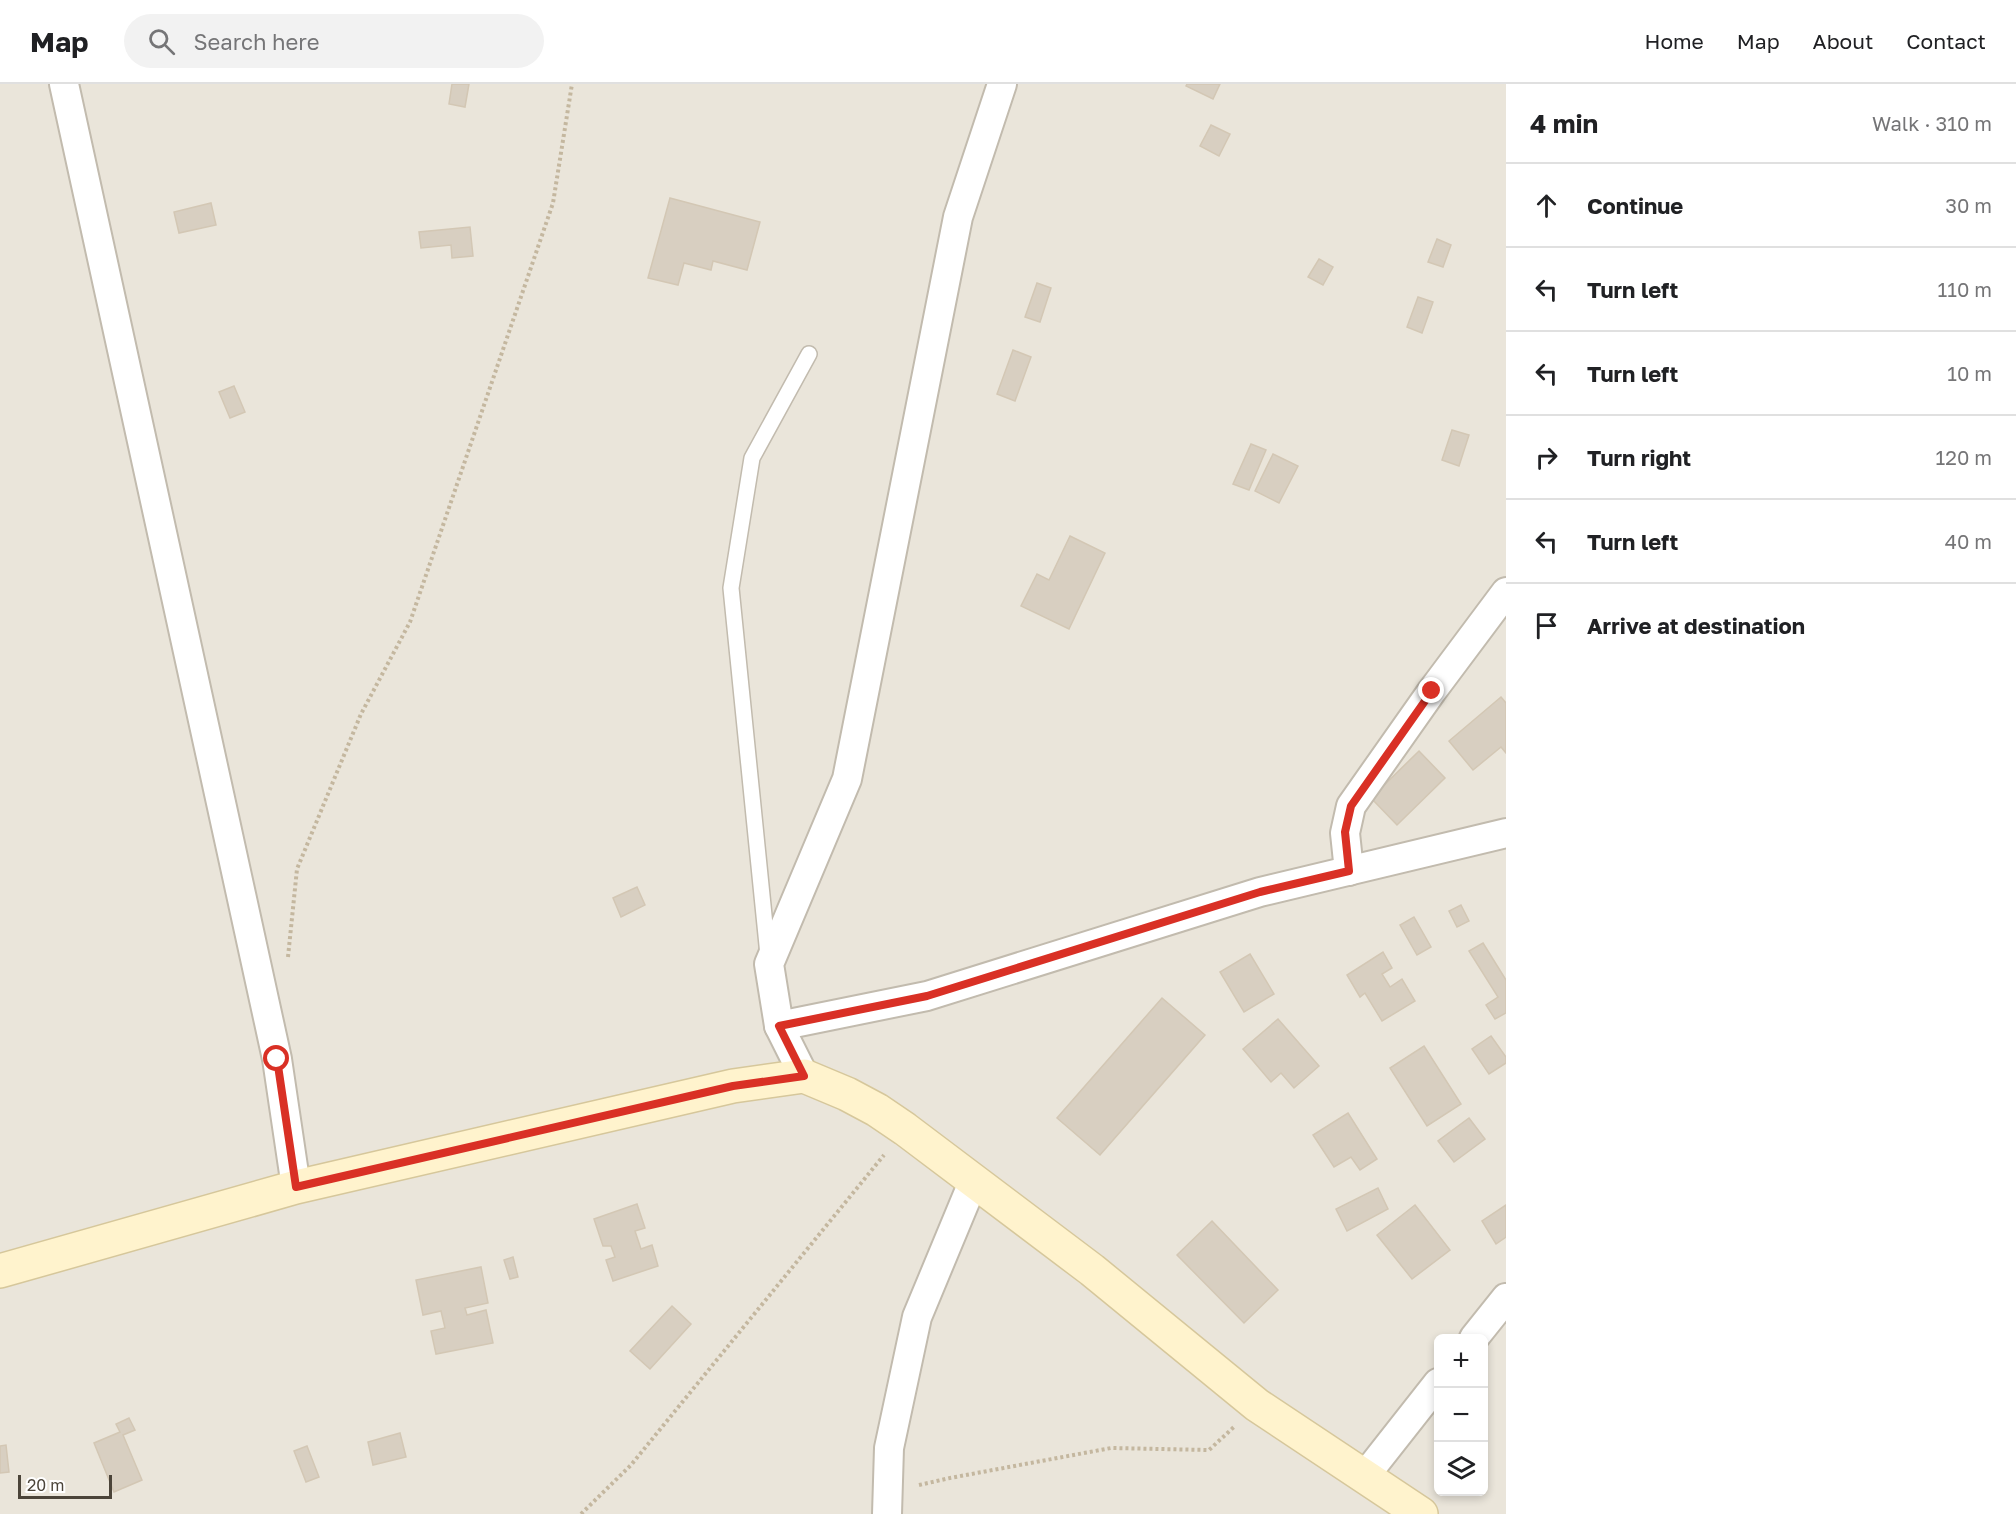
<!DOCTYPE html>
<html lang="en">
<head>
<meta charset="utf-8">
<style>
  :root { --surface:#fff; --page:#f2f2f2; --text:#202124; --muted:#757577; --line:#e0e0e0 }
  body { margin:0; font-family:"Golos Text",sans-serif; background:var(--page); color:var(--text) }
  .controls { position:absolute; right:18px; bottom:18px; display:grid; overflow:hidden; border-radius:9px; box-shadow:0 3px 9px #0003 }
  .controls button { width:54px; height:54px; display:grid; place-items:center; padding:0; border:0; border-bottom:2px solid var(--line); background:var(--surface); color:var(--text); font:30px sans-serif }
  .scale { position:absolute; left:18px; bottom:15px; width:94px; box-sizing:border-box; padding-left:6px; border:3px solid #4b4439; border-top:0; font-size:16px; line-height:21px; white-space:nowrap; color:#4b4439; -webkit-text-stroke:4px #fff; paint-order:stroke }
  .stop { position:absolute; width:18px; height:18px; margin:-14px; border:4px solid #d93025; border-radius:50%; background:#fff }
  .stop.end { background:#d93025; border-color:#fff; box-shadow:0 2px 6px #0008 }
  .list { margin:0; padding:0; list-style:none }
  h2 { display:flex; justify-content:space-between; align-items:center; height:78px; margin:0; padding:0 24px; font-size:26px }
  h2 small { font-size:20px; font-weight:400; color:var(--muted) }
  .list li { display:grid; grid-template-columns:39px 1fr auto; gap:18px; align-items:center; box-sizing:border-box; height:84px; padding:0 24px; border-top:2px solid var(--line) }
  .list b { display:block; font-size:22px; white-space:nowrap }
  .list em { font-size:20px; font-style:normal; color:var(--muted) }
  .icon { flex:none; width:33px; height:33px; fill:none; stroke:currentColor; stroke-width:2; stroke-linecap:round; stroke-linejoin:round }
  .map { position:relative; flex:none; width:1506px; height:1430px; overflow:hidden }
  header { display:flex; align-items:center; gap:36px; box-sizing:border-box; height:84px; padding:0 30px; background:var(--surface); border-bottom:2px solid var(--line) }
  header strong { font-size:28px }
  nav { display:flex; gap:33px; margin-inline-start:auto; font-size:21px }
  .search { width:420px; height:54px; background:var(--page); display:flex; align-items:center; gap:15px; box-sizing:border-box; padding:0 21px; border-radius:33px; color:var(--muted); font-size:22px }
  main { display:flex }
  aside { flex:1; background:var(--surface) }
  .map>svg:first-child { display:block }
  .residential { fill:#eae5da; fill-rule:evenodd }
  .building { fill:#d8cfc1; stroke:#d3c7b4; stroke-width:1.5 }
  .lines { fill:none; stroke-linecap:round; stroke-linejoin:round }
  .service-casing { stroke:#c2bbae; stroke-width:18 }
  .minor-casing { stroke:#c2bbae; stroke-width:32 }
  .secondary-casing { stroke:#d6c79b; stroke-width:36 }
  .path { stroke:#c4b79f; stroke-width:4; stroke-dasharray:3 3; stroke-linecap:butt }
  .service { stroke:#fff; stroke-width:15 }
  .minor { stroke:#fff; stroke-width:28 }
  .secondary { stroke:#fff3cd; stroke-width:33 }
  .route { stroke:#d93025; stroke-width:8 }
</style>
</head>
<body>
<header>
<strong>Map</strong>
<div class="search"><svg class="icon" aria-label="search" viewBox="0 0 24 24"><circle cx="10" cy="10" r="6"/><path d="M15 15l6 6"/></svg>Search here</div>
<nav><a>Home</a><a>Map</a><a>About</a><a>Contact</a></nav>
</header>
<main>
<div class="map">
<svg width="1506" height="1430" viewBox="0 0 1506 1430">
  <rect width="100%" height="100%" fill="#f6f3ec"/>
  <!-- residential -->
  <path class="residential" d="M0 0H1506V1430H0ZM1438 1254H1484V1408H1438Z"/>
  <!-- building -->
  <g class="building">
    <polygon points="452,0 469,0 465,23 449,20"/>
    <polygon points="1187,0 1220,0 1213,15 1186,2"/>
    <polygon points="1211,41 1230,50 1219,72 1200,62"/>
    <polygon points="670,114 760,138 747,186 713,177 711,186 684,179 678,201 648,194"/>
    <polygon points="211,119 216,141 179,149 174,128"/>
    <polygon points="470,143 473,172 452,174 451,161 421,164 419,148"/>
    <polygon points="1437,155 1451,161 1443,183 1428,178"/>
    <polygon points="1319,175 1333,183 1323,201 1308,193"/>
    <polygon points="1037,199 1051,204 1040,238 1025,233"/>
    <polygon points="1418,213 1433,218 1422,249 1407,243"/>
    <polygon points="1013,266 1031,273 1015,317 997,310"/>
    <polygon points="234,302 245,328 230,334 219,308"/>
    <polygon points="1452,346 1469,351 1459,382 1442,376"/>
    <polygon points="1251,360 1266,366 1249,406 1233,400"/>
    <polygon points="1273,370 1298,382 1279,419 1255,407"/>
    <polygon points="1070,452 1105,469 1069,545 1021,522 1037,490 1049,496"/>
    <polygon points="1501,613 1506,619 1506,669 1501,663 1473,686 1449,657"/>
    <polygon points="1419,667 1445,694 1397,741 1371,714"/>
    <polygon points="637,803 645,821 621,833 613,814"/>
    <polygon points="1461,821 1469,837 1457,843 1449,827"/>
    <polygon points="1414,833 1431,863 1417,871 1400,841"/>
    <polygon points="1483,859 1506,896 1506,929 1495,935 1486,921 1498,913 1469,867"/>
    <polygon points="1383,868 1392,884 1382,890 1390,903 1402,895 1415,917 1382,937 1365,909 1360,913 1347,891"/>
    <polygon points="1250,870 1274,910 1244,928 1220,888"/>
    <polygon points="1162,914 1205,951 1100,1071 1057,1034"/>
    <polygon points="1278,935 1319,982 1294,1004 1281,989 1271,998 1243,965"/>
    <polygon points="1491,952 1506,973 1506,979 1489,990 1472,965"/>
    <polygon points="1424,962 1461,1020 1427,1042 1390,984"/>
    <polygon points="1348,1029 1377,1075 1360,1086 1351,1073 1334,1083 1313,1051"/>
    <polygon points="1469,1034 1485,1055 1454,1078 1438,1057"/>
    <polygon points="1378,1104 1388,1125 1347,1147 1336,1125"/>
    <polygon points="637,1120 645,1144 635,1147 641,1165 652,1161 658,1182 613,1197 606,1176 615,1173 611,1162 603,1162 594,1135"/>
    <polygon points="1415,1121 1450,1166 1412,1195 1377,1151"/>
    <polygon points="1506,1121 1506,1153 1496,1160 1482,1137"/>
    <polygon points="1212,1137 1278,1206 1244,1239 1177,1171"/>
    <polygon points="513,1173 518,1193 510,1195 504,1176"/>
    <polygon points="481,1183 488,1219 465,1224 467,1231 486,1226 493,1259 436,1270 431,1247 445,1244 441,1227 423,1231 416,1196"/>
    <polygon points="672,1222 691,1240 650,1285 630,1267"/>
    <polygon points="129,1334 135,1346 123,1351 142,1396 114,1408 94,1359 120,1348 116,1340"/>
    <polygon points="400,1349 406,1373 373,1381 368,1358"/>
    <polygon points="6,1361 9,1388 0,1389 0,1362"/>
    <polygon points="307,1362 319,1393 306,1398 294,1367"/>
  </g>
  <g class="lines">
    <defs>
      <polyline id="service" points="768,871 731,504 752,374 809,270"/>
      <g id="minor">
        <polyline points="64,0 277,975 296,1103"/>
        <polyline points="1349,787 1345,749 1351,722 1432,607 1506,508"/>
        <polyline points="779,942 927,912 1260,808 1506,749"/>
        <polyline points="804,992 779,942 769,880 847,695 958,133 1002,0"/>
        <polyline points="1474,1254 1506,1214"/>
        <polyline points="1364,1393 1438,1299"/>
        <polyline points="887,1430 889,1364 917,1233 974,1096"/>
      </g>
      <polyline id="secondary" points="0,1187 296,1103 733,1002 804,992 847,1010 877,1026 905,1045 1092,1186 1257,1321 1421,1430"/>
    </defs>
    <!-- service casing -->
    <use href="#service" class="service-casing"/>
    <!-- minor casing -->
    <use href="#minor" class="minor-casing"/>
    <!-- secondary casing -->
    <use href="#secondary" class="secondary-casing"/>
    <!-- path -->
    <g class="path">
      <polyline points="288,873 297,785 361,630 410,538 553,119 572,0"/>
      <polyline points="919,1401 950,1394 1111,1364 1209,1366 1235,1342"/>
      <polyline points="581,1430 631,1381 884,1071"/>
    </g>
    <!-- service -->
    <use href="#service" class="service"/>
    <!-- minor -->
    <use href="#minor" class="minor"/>
    <!-- secondary -->
    <use href="#secondary" class="secondary"/>
  </g>
  <g class="lines">
    <!-- route -->
    <polyline class="route" points="277,975 296,1103 733,1002 804,992 779,942 927,912 1260,808 1349,787 1345,748 1351,722 1432,607"/>
  </g>
</svg>
<div class="controls">
<button>+</button>
<button>−</button>
<button><svg class="icon" aria-label="layers" viewBox="0 0 24 24"><path d="M12 4l9 5-9 5-9-5zM3 14l9 5 9-5"/></svg></button>
</div>
<div class="scale">20 m</div>
<div class="stop" style="left:277px;top:975px"></div>
<div class="stop end" style="left:1432px;top:607px"></div>
</div>
<aside>
<h2>4 min<small>Walk · 310 m</small></h2>
<ul class="list">
<li><svg class="icon" aria-label="ahead" viewBox="0 0 24 24"><path d="M12 20V5M6 11l6-6 6 6"/></svg><div><b>Continue</b></div><em>30 m</em></li>
<li><svg class="icon" aria-label="left" viewBox="0 0 24 24"><path d="M17 20v-9H6M10 6l-5 5 5 5"/></svg><div><b>Turn left</b></div><em>110 m</em></li>
<li><svg class="icon" aria-label="left" viewBox="0 0 24 24"><path d="M17 20v-9H6M10 6l-5 5 5 5"/></svg><div><b>Turn left</b></div><em>10 m</em></li>
<li><svg class="icon" aria-label="right" viewBox="0 0 24 24"><path d="M7 20v-9h11M14 6l5 5-5 5"/></svg><div><b>Turn right</b></div><em>120 m</em></li>
<li><svg class="icon" aria-label="left" viewBox="0 0 24 24"><path d="M17 20v-9H6M10 6l-5 5 5 5"/></svg><div><b>Turn left</b></div><em>40 m</em></li>
<li><svg class="icon" aria-label="arrive" viewBox="0 0 24 24"><path d="M6 21V4h12l-3 4 3 4H6"/></svg><div><b>Arrive at destination</b></div></li>
</ul>
</aside>
</main>
</body>
</html>
